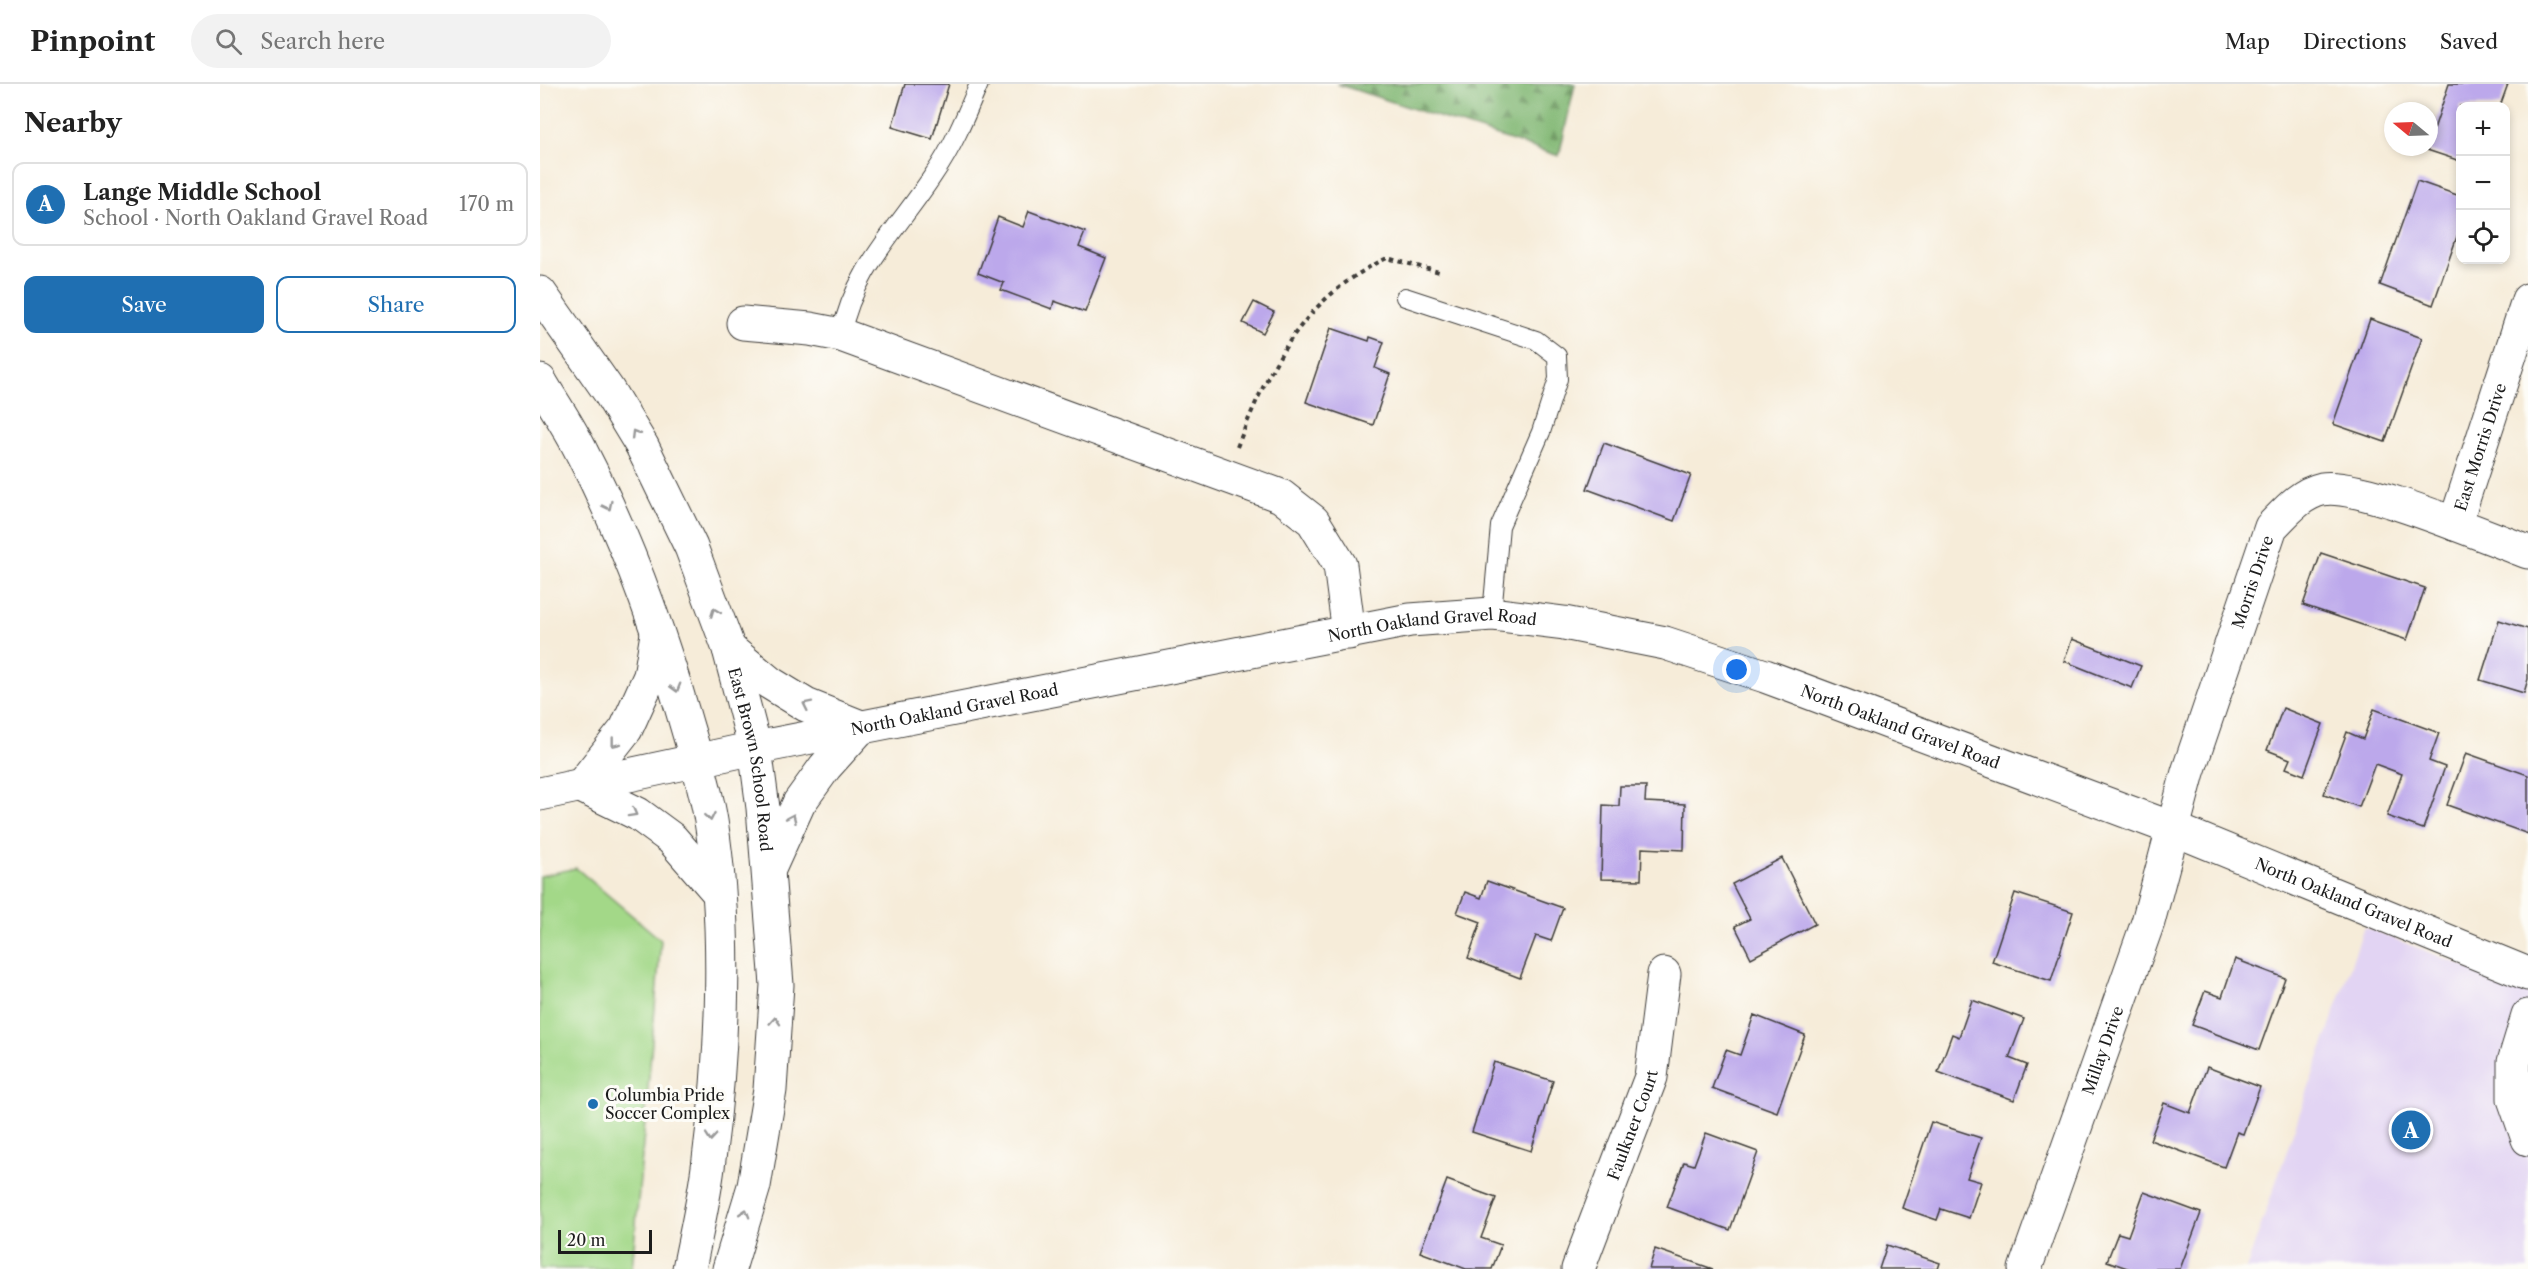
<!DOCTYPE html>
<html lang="en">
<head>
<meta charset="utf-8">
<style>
  :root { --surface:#fff; --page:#f2f2f2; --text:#222; --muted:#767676; --line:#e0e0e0; --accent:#1f6fb2 }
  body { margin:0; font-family:"Libre Caslon Text",serif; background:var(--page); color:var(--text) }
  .controls { position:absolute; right:18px; top:18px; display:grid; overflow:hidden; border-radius:12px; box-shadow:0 3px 9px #0003 }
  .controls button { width:54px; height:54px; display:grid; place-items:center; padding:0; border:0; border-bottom:2px solid var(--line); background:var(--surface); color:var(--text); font:30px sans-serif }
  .compass { position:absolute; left:1844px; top:18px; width:54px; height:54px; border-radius:50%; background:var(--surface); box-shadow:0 3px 9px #0003; rotate:289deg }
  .scale { position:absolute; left:18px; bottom:15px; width:94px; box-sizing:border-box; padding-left:6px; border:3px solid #1c1c1c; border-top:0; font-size:16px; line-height:21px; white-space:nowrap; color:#1c1c1c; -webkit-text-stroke:4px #fdfcf7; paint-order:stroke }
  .you { position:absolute; left:1197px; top:586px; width:21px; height:21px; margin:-15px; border:4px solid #fff; border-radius:50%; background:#1a73e8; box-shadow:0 0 0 9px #1a73e833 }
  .badge { display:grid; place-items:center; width:39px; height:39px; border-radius:50%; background:var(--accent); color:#fff; font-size:20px; font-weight:700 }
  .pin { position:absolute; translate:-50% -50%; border:3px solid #fff; box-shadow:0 2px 6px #0006 }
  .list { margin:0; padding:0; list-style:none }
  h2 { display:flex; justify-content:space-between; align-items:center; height:78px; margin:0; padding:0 24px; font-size:26px }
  h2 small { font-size:20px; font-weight:400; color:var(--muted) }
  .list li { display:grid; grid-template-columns:39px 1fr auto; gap:18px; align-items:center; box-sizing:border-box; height:84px; margin:0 12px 12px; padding:0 12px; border:2px solid var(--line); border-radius:12px }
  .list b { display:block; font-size:22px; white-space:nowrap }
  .list p { margin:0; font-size:20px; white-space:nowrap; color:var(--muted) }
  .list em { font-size:20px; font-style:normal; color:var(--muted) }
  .actions { display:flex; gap:12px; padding:18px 24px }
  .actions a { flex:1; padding:14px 0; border:2px solid var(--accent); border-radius:12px; text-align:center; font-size:21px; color:var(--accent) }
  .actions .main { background:var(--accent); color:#fff }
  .icon { flex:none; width:33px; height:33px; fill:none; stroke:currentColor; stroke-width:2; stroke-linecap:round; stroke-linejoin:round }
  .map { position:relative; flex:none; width:1988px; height:1185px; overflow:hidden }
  header { display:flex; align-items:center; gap:36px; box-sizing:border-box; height:84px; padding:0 30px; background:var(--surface); border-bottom:2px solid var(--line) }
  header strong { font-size:28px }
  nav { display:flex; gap:33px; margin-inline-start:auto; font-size:21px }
  .search { width:420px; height:54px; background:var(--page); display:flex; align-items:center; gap:15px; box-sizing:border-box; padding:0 21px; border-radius:33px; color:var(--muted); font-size:22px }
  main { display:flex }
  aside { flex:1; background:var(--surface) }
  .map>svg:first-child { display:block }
  .built { fill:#e2d4f3 }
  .grass { fill:#a3d888; stroke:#607a52; stroke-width:1.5 }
  .forest { fill:url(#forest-firs); stroke:#4f6a48; stroke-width:1.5 }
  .building { fill:#bca8eb }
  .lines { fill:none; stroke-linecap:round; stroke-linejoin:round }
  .lane-casing { stroke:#3d3b38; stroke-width:20 }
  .street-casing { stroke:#3d3b38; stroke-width:35 }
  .secondary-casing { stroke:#3d3b38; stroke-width:35 }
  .path { stroke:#3d3b38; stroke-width:4; stroke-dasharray:4.5 4.5; stroke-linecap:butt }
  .lane { stroke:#fff; stroke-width:18 }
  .street { stroke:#fff; stroke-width:33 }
  .secondary { stroke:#fff; stroke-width:33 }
  .oneway { stroke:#999 }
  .poi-dot { fill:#1f6fb2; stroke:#fdfcf7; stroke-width:2 }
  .labels { text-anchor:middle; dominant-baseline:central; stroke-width:6; stroke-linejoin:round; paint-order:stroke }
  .street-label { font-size:16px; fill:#1c1c1c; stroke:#fdfcf7 }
  .poi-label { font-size:16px; fill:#1c1c1c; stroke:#fdfcf7; text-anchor:start }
</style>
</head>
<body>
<header>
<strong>Pinpoint</strong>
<div class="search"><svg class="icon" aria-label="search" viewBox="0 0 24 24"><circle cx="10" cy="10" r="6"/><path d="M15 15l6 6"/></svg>Search here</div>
<nav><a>Map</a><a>Directions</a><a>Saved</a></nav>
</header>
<main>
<aside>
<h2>Nearby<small></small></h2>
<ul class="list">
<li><span class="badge">A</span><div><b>Lange Middle School</b><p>School · North Oakland Gravel Road</p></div><em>170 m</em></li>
</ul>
<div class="actions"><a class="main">Save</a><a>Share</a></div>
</aside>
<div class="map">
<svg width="1988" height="1185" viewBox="0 0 1988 1185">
  <defs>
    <pattern id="forest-firs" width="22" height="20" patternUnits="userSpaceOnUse" patternTransform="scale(1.5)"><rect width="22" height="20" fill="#82b874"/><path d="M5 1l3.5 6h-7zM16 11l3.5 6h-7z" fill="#6a955e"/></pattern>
  </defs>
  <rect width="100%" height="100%" fill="#fdfcf7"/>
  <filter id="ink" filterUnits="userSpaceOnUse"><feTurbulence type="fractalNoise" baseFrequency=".0167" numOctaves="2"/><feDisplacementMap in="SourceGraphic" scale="12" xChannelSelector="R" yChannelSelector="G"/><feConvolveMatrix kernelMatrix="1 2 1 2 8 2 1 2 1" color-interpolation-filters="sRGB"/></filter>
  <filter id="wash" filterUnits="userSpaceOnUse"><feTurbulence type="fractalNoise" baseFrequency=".008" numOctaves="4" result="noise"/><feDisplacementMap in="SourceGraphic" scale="24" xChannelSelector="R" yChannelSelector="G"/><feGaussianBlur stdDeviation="1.35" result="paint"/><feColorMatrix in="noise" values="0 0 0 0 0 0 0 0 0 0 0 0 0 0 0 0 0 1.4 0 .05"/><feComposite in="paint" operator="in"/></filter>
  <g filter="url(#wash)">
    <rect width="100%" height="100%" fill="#f6ecd9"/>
    <!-- built -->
    <polygon class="built" points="1824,843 1988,907 1988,1185 1706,1185"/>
    <!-- grass -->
    <polygon class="grass" points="36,784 121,856 92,1185 0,1185 0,792"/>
    <!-- forest -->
    <polygon class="forest" points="797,0 1035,0 1019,72"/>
    <g id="blocks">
      <!-- building -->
      <g class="building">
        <polygon points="365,0 409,0 392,55 352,43"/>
        <polygon points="1909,0 1968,0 1960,22 1920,22 1920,77 1887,66"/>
        <polygon points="1877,97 1920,112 1920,144 1893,221 1840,201"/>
        <polygon points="489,127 545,148 539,163 566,174 545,228 514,217 512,225 461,206 464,199 438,189 458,133 483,143"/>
        <polygon points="714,218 734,228 723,249 703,239"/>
        <polygon points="1830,235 1882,254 1845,358 1793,340"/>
        <polygon points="791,244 829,257 830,253 844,258 835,284 850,290 833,341 766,318"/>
        <polygon points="1064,359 1151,391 1134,437 1047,405"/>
        <polygon points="1781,469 1885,504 1867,556 1763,521"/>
        <polygon points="1959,536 1988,545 1988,595 1984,609 1940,596"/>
        <polygon points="1532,555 1601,582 1592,604 1524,577"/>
        <polygon points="1743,624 1783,640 1764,691 1746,684 1750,675 1727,666"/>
        <polygon points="1834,625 1899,649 1889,677 1905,683 1883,745 1847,732 1862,690 1835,680 1819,723 1784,710 1807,648 1823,655"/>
        <polygon points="1926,669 1988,691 1988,750 1907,721"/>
        <polygon points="1080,702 1106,702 1105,718 1145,720 1144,766 1102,764 1101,796 1061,795 1063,721 1079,722"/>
        <polygon points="1242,774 1275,840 1211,874 1195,842 1210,835 1192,800"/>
        <polygon points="947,797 1023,824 1011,857 996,852 980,894 928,874 941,838 917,829 925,808 941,814"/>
        <polygon points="1475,809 1533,828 1511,897 1452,878"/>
        <polygon points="1695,875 1745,894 1719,966 1652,941 1665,907 1682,913"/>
        <polygon points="1432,916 1484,935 1469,974 1487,981 1474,1016 1398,988 1412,950 1419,953"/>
        <polygon points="1214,931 1265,951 1237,1028 1172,1004 1186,966 1200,971"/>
        <polygon points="954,978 1013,997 991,1067 932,1048"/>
        <polygon points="1667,983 1720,1003 1703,1050 1697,1048 1684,1083 1610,1056 1624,1019 1650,1029"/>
        <polygon points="1391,1038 1441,1054 1427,1094 1441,1098 1429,1134 1401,1125 1397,1136 1362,1124"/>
        <polygon points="1166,1049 1218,1068 1190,1146 1127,1123 1144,1078 1154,1081"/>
        <polygon points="907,1096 956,1114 941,1154 961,1161 952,1185 926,1185 880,1168"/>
        <polygon points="1604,1108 1661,1129 1640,1185 1590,1185 1567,1177 1578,1149 1588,1152"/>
        <polygon points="1347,1161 1400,1179 1398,1185 1339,1185"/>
        <polygon points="1115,1165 1173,1185 1109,1185"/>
      </g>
    </g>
  </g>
  <g filter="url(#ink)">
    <use href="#blocks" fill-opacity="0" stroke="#3d3b38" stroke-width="1.5"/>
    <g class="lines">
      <defs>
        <g id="lane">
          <polyline points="865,213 996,256 1017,272 1018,295 1001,348 960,442 952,530"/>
          <path d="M301 251C314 185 358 145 394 90 413 63 426 31 439 0"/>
        </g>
        <g id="street">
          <polyline points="203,239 270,245 301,251 741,412 773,437 800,481 809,549"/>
          <path id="s1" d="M1915 440 1988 216"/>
          <polyline points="1988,932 1974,978 1974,1015 1988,1055"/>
          <path id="s2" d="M1038 1185 1111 993 1124 890"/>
          <path id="s3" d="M1485 1185 1608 838 1648 688 1731 443C1746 428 1760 410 1782 405 1819 398 1947 453 1988 468"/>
        </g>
        <g id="secondary">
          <path id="s4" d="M0 209 68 306 102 362 151 463 189 565 215 664 223 724 237 901 230 1006 214 1102 189 1185"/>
          <path d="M0 297C14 321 30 344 42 369 85 452 117 539 143 629 153 664 165 700 171 737 188 842 183 970 169 1075 165 1112 156 1149 149 1185"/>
          <polyline points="117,550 110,592 86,645 41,702 98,730 132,755 178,808"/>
          <polyline points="189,565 230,599 266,621 321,643 285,683 259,719 229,785"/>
          <path id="s5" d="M0 710 215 664 870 536 952 530 1024 539 1125 559 1225 592 1634 745 1988 890"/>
        </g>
      </defs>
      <!-- lane casing -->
      <use href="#lane" class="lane-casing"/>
      <!-- street casing -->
      <use href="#street" class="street-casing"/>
      <!-- secondary casing -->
      <use href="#secondary" class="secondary-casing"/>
      <!-- path -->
      <path class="path" d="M697 363C731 279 762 215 847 174L903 189"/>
      <!-- lane -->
      <use href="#lane" class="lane"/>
      <!-- street -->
      <use href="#street" class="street"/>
      <!-- secondary -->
      <use href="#secondary" class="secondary"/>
    </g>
    <!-- one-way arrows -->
    <defs><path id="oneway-chevron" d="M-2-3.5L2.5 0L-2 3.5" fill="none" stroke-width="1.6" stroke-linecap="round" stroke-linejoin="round" transform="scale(1.5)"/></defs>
    <g class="oneway">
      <use href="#oneway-chevron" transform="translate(95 350) rotate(-121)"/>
      <use href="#oneway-chevron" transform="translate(68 422) rotate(64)"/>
      <use href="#oneway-chevron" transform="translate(175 528) rotate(-111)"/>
      <use href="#oneway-chevron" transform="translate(136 604) rotate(74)"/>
      <use href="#oneway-chevron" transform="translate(267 621) rotate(-154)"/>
      <use href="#oneway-chevron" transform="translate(75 659) rotate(128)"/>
      <use href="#oneway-chevron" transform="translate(93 729) rotate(29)"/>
      <use href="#oneway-chevron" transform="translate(170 733) rotate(79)"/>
      <use href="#oneway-chevron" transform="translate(252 734) rotate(-66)"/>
      <use href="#oneway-chevron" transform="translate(235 937) rotate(-86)"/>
      <use href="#oneway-chevron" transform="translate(171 1053) rotate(95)"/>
      <use href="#oneway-chevron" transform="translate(205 1129) rotate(-73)"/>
    </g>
  </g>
  <!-- markers -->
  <circle class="poi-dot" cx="53" cy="1020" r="6"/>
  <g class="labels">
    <!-- street labels -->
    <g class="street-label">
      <text stroke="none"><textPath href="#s1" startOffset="81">East Morris Drive</textPath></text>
      <text stroke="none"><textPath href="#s3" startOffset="724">Morris Drive</textPath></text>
      <text stroke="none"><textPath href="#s5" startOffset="909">North Oakland Gravel Road</textPath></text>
      <text stroke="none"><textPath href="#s5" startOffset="423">North Oakland Gravel Road</textPath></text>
      <text stroke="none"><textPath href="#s5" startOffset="1395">North Oakland Gravel Road</textPath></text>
      <text stroke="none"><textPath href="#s4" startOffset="518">East Brown School Road</textPath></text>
      <text stroke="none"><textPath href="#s5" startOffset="1881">North Oakland Gravel Road</textPath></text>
      <text stroke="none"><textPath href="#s3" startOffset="232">Millay Drive</textPath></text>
      <text stroke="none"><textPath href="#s2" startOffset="154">Faulkner Court</textPath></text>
    </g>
    <!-- poi labels -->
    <g class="poi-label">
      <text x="65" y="1011">Columbia Pride<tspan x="65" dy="18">Soccer Complex</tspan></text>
    </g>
  </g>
</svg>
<div class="controls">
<button>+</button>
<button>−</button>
<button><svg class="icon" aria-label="locate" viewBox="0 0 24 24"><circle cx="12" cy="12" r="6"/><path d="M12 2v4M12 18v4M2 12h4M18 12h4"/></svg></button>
</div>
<svg class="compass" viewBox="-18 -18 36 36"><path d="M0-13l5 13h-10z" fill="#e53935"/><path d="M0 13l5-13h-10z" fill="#767676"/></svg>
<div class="scale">20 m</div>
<div class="you"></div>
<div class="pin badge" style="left:1871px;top:1046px">A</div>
</div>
</main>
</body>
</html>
